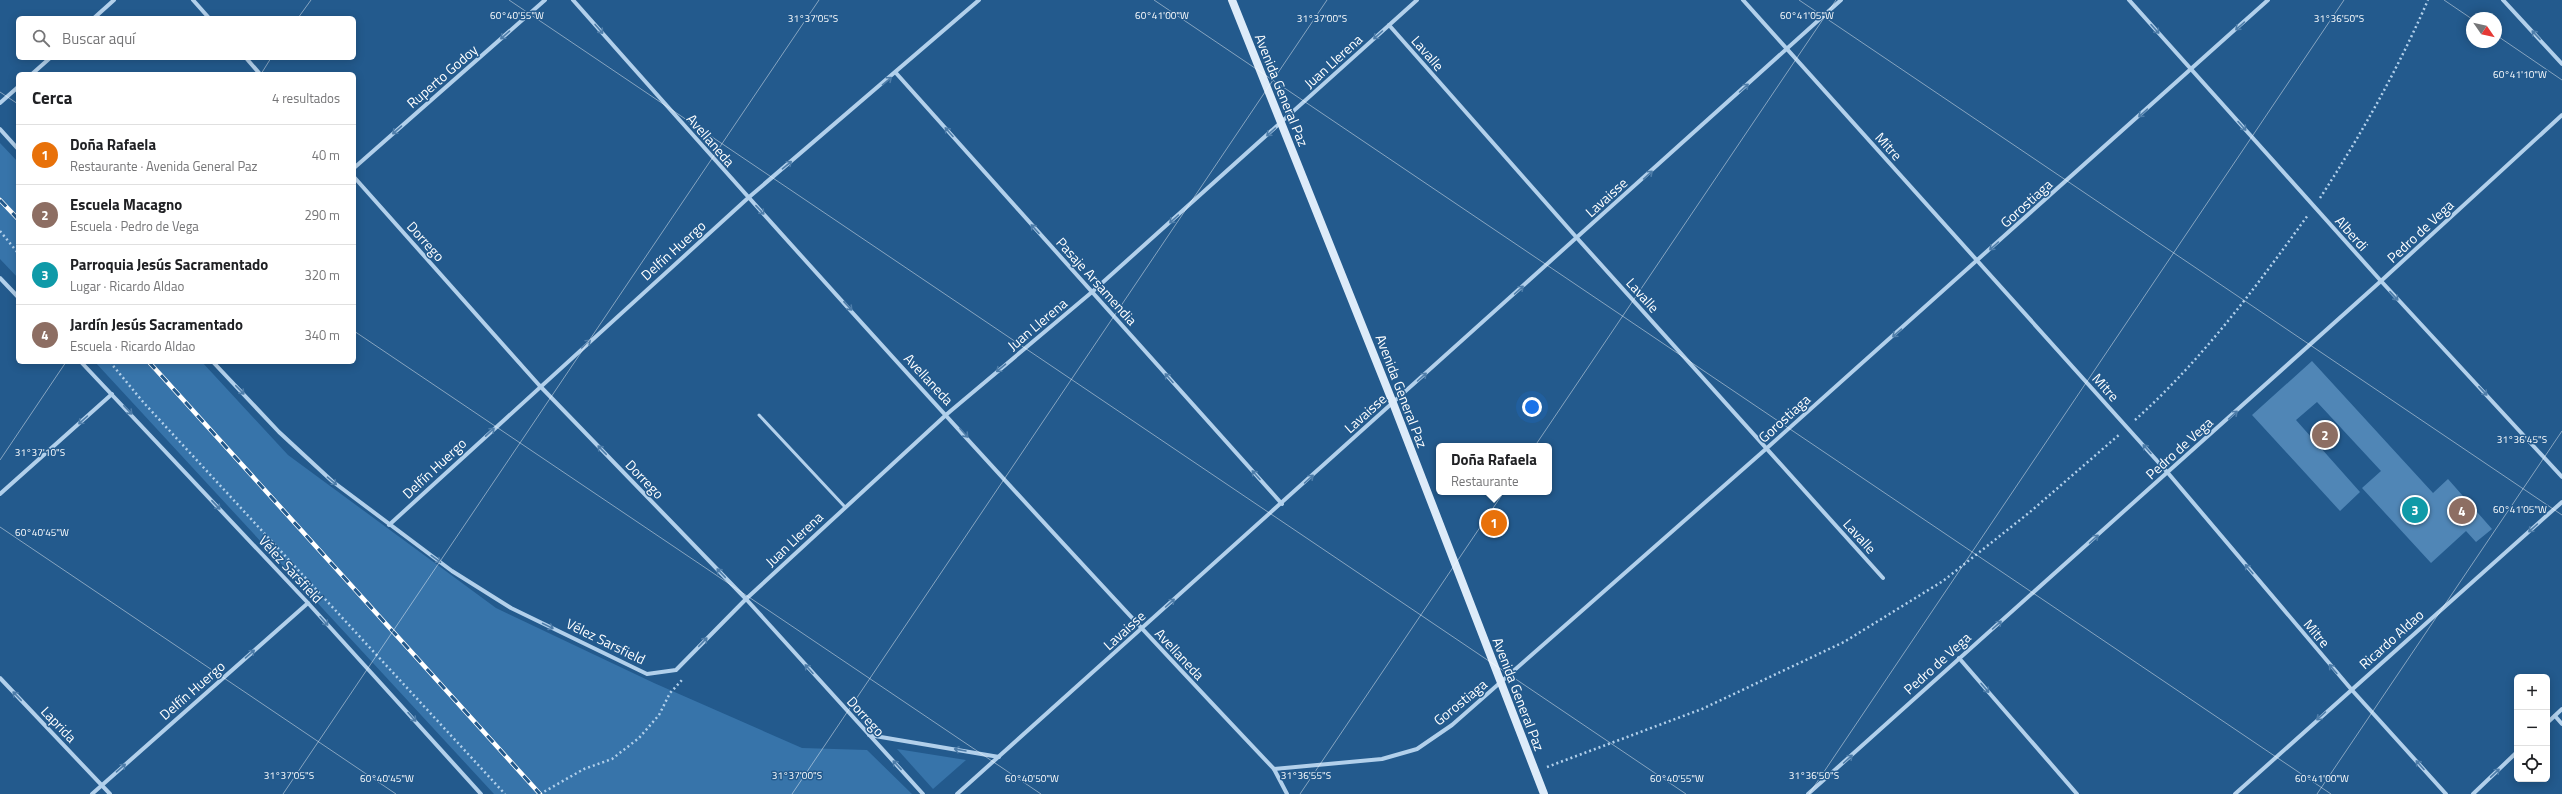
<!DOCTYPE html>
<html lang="es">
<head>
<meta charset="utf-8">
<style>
  :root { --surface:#fff; --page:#f6f6f6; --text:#202124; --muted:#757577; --line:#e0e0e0; --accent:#806c48 }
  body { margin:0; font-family:"Titillium Web",sans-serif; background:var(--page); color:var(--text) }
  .controls { position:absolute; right:12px; bottom:12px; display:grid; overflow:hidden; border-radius:6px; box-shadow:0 2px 10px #0003 }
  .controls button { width:36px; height:36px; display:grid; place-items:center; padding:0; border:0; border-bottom:1px solid var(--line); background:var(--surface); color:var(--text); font:20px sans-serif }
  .compass { position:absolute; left:2466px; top:12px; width:36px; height:36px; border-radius:50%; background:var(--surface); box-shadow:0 2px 10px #0003; rotate:124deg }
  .you { position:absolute; left:1532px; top:407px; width:14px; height:14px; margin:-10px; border:3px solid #fff; border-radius:50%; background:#1a73e8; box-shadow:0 0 0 6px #1a73e833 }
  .badge { display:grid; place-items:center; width:26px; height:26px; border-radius:50%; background:var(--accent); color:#fff; font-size:13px; font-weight:700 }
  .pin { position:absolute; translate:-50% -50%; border:2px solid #fff; box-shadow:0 1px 4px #0006 }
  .popup { position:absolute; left:1436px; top:443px; width:116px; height:52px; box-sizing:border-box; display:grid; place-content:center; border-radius:6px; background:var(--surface); filter:drop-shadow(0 1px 3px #0005); font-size:13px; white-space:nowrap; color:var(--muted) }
  .popup b { font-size:15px; color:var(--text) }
  .popup::after { content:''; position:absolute; left:50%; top:100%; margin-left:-8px; border:8px solid transparent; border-top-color:var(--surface) }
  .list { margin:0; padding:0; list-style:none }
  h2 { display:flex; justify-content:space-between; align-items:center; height:52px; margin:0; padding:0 16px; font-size:17px }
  h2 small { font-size:13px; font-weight:400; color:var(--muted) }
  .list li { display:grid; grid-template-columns:26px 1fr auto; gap:12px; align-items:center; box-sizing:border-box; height:60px; padding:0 16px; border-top:1px solid var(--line) }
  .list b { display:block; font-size:15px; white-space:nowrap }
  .list p { margin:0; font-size:13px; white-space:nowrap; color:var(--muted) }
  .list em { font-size:13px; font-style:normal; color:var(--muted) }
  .icon { flex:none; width:22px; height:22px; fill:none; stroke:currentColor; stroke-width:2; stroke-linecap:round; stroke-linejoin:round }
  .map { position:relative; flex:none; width:2562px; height:794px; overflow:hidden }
  .search { position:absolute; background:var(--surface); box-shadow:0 2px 10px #0003; left:16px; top:16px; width:340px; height:44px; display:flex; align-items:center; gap:10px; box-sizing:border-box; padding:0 14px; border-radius:6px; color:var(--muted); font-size:15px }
  .panel { position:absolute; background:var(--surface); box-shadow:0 2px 10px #0003; left:16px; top:72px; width:340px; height:292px; border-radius:6px }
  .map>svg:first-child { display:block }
  .green { fill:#3774aa }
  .building { fill:#5086b6 }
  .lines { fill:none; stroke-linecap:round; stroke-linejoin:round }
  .path { stroke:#b2d0eb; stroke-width:2.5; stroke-dasharray:2 3; stroke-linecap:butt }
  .lane { stroke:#b2d0eb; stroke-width:3 }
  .street { stroke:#b2d0eb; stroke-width:4 }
  .secondary { stroke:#ddebf9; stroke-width:8 }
  .rail-casing { stroke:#fff; stroke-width:4.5 }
  .rail { stroke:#235a8d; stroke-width:3; stroke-dasharray:9; stroke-linecap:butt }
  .oneway { stroke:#4e7da9 }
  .ticks { fill:none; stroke:#fff; stroke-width:1; stroke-opacity:0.45 }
  .labels { text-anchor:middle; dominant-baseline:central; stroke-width:3; stroke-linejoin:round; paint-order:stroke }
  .street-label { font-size:14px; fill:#fff; stroke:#235a8d }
  .ticks-label { font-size:10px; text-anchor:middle; fill:#fff; stroke:#235a8d; stroke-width:3; stroke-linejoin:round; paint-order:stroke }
</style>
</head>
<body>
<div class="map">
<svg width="2562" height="794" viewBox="0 0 2562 794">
  <rect width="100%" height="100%" fill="#235a8d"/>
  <!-- green -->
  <g class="green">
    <polygon points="0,143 18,162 18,278 0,259"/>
    <polygon points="95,362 202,362 288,455 496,608 654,683 802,748 867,750 912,794 494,794"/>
    <polygon points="897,749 966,760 933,789"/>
  </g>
  <!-- building -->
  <polygon class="building" points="2312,361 2433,493 2448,479 2492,529 2476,542 2466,531 2431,563 2362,488 2381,471 2317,402 2296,420 2360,492 2340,511 2252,415"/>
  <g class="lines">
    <!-- path -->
    <g class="path">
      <path d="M2320 198C2361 135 2398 69 2428 0"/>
      <polyline points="0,231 18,253"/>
      <polyline points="110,362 144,403 505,794"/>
      <path d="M2135 420C2202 360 2256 287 2308 215"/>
      <polyline points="1547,767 1702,709 1844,642 1943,581 2030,512 2120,434"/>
      <polyline points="540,794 584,769 612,759 639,738 659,715 670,693 682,680"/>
    </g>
    <!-- lane -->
    <polyline class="lane" points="759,415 845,507"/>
    <!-- street -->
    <g class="street">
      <polyline points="193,0 209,18"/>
      <path d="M573 0C803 260 1035 517 1274 769L1287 794"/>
      <polyline points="1743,0 2168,473 2351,689 2446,794"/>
      <polyline points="2129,0 2381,281 2562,477"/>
      <polyline points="2503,0 2562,64"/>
      <polyline points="94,18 114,0"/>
      <polyline points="1389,25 1577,238 1883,578"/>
      <polyline points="246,58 260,74"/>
      <polyline points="896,73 1282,504"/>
      <polyline points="32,74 50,58"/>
      <polyline points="0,103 18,87"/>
      <polyline points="0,129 18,149"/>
      <polyline points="354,168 545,0"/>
      <polyline points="354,177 539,385 746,599 923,794"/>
      <polyline points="0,278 18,297"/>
      <polyline points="81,362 308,603 481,794"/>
      <polyline points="213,362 279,432 332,481 452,571 511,608 647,674 676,670 746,599 947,414 1092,292 1417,0"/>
      <polyline points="0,494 112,394"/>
      <polyline points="389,525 748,198 979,0"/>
      <polyline points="1959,658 2077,794"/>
      <polyline points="0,678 110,794"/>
      <polyline points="2555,716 2562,724"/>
      <polyline points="2547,723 2562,709"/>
      <polyline points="869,735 999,757"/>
      <polyline points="1274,769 1382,759 1417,749 1452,725 1767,448 2268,0"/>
      <polyline points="92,794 308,603"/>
      <polyline points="957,794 1841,0"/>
      <polyline points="1808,794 2381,281 2562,115"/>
      <polyline points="2235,794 2562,502"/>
      <polyline points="2473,794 2517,752"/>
    </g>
    <!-- secondary -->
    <polyline class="secondary" points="1232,0 1393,403 1544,794"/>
    <defs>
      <g id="rail">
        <polyline points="0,200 18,219"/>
        <polyline points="149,362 540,794"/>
      </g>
    </defs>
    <!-- rail casing -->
    <use href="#rail" class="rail-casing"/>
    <!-- rail -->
    <use href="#rail" class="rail"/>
  </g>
  <!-- one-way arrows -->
  <defs><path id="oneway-shaft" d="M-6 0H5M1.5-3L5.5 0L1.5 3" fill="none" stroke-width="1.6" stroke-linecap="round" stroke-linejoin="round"/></defs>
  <g class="oneway">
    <use href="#oneway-shaft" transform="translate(2240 26) rotate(138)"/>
    <use href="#oneway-shaft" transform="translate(599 29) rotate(49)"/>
    <use href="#oneway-shaft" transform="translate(2155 29) rotate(48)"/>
    <use href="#oneway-shaft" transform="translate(505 35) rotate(139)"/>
    <use href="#oneway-shaft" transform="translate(1378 35) rotate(138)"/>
    <use href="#oneway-shaft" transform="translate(2536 35) rotate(-133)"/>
    <use href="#oneway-shaft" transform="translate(887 81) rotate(-40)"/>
    <use href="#oneway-shaft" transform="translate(1744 88) rotate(-42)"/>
    <use href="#oneway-shaft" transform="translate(2143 113) rotate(138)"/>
    <use href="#oneway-shaft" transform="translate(2242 126) rotate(48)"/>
    <use href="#oneway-shaft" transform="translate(397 130) rotate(139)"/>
    <use href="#oneway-shaft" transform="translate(949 132) rotate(-132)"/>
    <use href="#oneway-shaft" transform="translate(1271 132) rotate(138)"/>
    <use href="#oneway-shaft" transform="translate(787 165) rotate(-40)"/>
    <use href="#oneway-shaft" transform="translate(1648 175) rotate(-42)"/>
    <use href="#oneway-shaft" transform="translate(760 210) rotate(47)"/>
    <use href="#oneway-shaft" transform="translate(1174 219) rotate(138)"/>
    <use href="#oneway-shaft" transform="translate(1035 229) rotate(-132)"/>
    <use href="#oneway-shaft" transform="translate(1994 246) rotate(138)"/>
    <use href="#oneway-shaft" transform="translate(1519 290) rotate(-42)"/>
    <use href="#oneway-shaft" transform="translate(2394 296) rotate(47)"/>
    <use href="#oneway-shaft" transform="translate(848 306) rotate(47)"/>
    <use href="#oneway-shaft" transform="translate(1897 333) rotate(138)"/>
    <use href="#oneway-shaft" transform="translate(586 344) rotate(-42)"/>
    <use href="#oneway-shaft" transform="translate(1001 368) rotate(140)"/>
    <use href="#oneway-shaft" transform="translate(1422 377) rotate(-42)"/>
    <use href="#oneway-shaft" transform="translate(1169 378) rotate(-132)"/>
    <use href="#oneway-shaft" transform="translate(240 390) rotate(46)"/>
    <use href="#oneway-shaft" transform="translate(2483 391) rotate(47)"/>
    <use href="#oneway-shaft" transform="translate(128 410) rotate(47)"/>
    <use href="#oneway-shaft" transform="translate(2233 415) rotate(-42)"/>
    <use href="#oneway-shaft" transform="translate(83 420) rotate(138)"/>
    <use href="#oneway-shaft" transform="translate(490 432) rotate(-43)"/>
    <use href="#oneway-shaft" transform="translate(964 433) rotate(48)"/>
    <use href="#oneway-shaft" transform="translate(2147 449) rotate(-132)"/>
    <use href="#oneway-shaft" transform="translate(602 450) rotate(-134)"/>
    <use href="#oneway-shaft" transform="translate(1256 475) rotate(-132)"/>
    <use href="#oneway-shaft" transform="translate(1309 479) rotate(-42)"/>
    <use href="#oneway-shaft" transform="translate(332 481) rotate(40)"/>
    <use href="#oneway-shaft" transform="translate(216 505) rotate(47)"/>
    <use href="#oneway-shaft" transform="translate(2533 528) rotate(138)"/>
    <use href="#oneway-shaft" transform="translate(2094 539) rotate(-42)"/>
    <use href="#oneway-shaft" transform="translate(436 559) rotate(36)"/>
    <use href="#oneway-shaft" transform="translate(2249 569) rotate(-130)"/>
    <use href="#oneway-shaft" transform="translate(721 573) rotate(-134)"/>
    <use href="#oneway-shaft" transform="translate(1170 603) rotate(-42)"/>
    <use href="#oneway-shaft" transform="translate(324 621) rotate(48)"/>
    <use href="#oneway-shaft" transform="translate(1997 625) rotate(-42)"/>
    <use href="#oneway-shaft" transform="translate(548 626) rotate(26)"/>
    <use href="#oneway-shaft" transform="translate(703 642) rotate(-46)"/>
    <use href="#oneway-shaft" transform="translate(250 654) rotate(-41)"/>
    <use href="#oneway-shaft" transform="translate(809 669) rotate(-132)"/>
    <use href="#oneway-shaft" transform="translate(2333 669) rotate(-130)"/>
    <use href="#oneway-shaft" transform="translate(1985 688) rotate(49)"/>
    <use href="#oneway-shaft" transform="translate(17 696) rotate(-134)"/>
    <use href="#oneway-shaft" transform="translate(2321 716) rotate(138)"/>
    <use href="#oneway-shaft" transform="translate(412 717) rotate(48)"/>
    <use href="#oneway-shaft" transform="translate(960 750) rotate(-170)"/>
    <use href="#oneway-shaft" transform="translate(1848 759) rotate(-42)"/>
    <use href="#oneway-shaft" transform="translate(897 765) rotate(-133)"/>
    <use href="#oneway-shaft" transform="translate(2420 765) rotate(-132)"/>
    <use href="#oneway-shaft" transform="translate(121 768) rotate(-41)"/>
    <use href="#oneway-shaft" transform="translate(2495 773) rotate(-43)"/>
  </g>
  <!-- ticks -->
  <path class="ticks" d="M509 0 1686 794M1154 0 2331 794M1799 0 2562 515M2444 0 2472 19M298 18 311 0M2496 35 2562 80M261 74 271 58M0 92 18 104M354 331 1041 794M0 460 66 362M0 527 396 794M283 794 819 0M792 794 1327 0M1300 794 1836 0M1809 794 2344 0M2317 794 2562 431"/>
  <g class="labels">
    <!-- street labels -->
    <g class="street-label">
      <text transform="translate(1428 53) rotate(49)">Lavalle</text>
      <text transform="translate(1333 61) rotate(-42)">Juan Llerena</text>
      <text transform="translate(442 76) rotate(-41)">Ruperto Godoy</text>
      <text transform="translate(1282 90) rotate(68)">Avenida General Paz</text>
      <text transform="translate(711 140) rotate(49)">Avellaneda</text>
      <text transform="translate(1889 146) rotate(48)">Mitre</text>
      <text transform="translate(1606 197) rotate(-42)">Lavaisse</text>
      <text transform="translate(2026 203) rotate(-42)">Gorostiaga</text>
      <text transform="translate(2420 231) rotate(-43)">Pedro de Vega</text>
      <text transform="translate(2352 233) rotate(48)">Alberdi</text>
      <text transform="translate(426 241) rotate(48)">Dorrego</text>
      <text transform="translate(673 250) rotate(-42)">Delfín Huergo</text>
      <text transform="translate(1097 281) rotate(48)">Pasaje Arsamendia</text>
      <text transform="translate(1643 295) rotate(48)">Lavalle</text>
      <text transform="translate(1037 324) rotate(-40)">Juan Llerena</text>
      <text transform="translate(929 379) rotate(47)">Avellaneda</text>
      <text transform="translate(2106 387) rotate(48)">Mitre</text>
      <text transform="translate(1402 391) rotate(69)">Avenida General Paz</text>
      <text transform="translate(1365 413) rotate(-42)">Lavaisse</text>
      <text transform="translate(1784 418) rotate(-42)">Gorostiaga</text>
      <text transform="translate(2179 448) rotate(-42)">Pedro de Vega</text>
      <text transform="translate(434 468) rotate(-43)">Delfín Huergo</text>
      <text transform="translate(645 479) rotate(46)">Dorrego</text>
      <text transform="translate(1860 536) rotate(48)">Lavalle</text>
      <text transform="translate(794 539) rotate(-43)">Juan Llerena</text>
      <text transform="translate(291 569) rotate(47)">Vélez Sarsfield</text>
      <text transform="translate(1124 630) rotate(-42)">Lavaisse</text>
      <text transform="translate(2317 633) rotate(50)">Mitre</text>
      <text transform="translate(2391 639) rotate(-42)">Ricardo Aldao</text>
      <text transform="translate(606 641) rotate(26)">Vélez Sarsfield</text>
      <text transform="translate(1180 654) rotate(47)">Avellaneda</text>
      <text transform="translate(1937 663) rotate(-42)">Pedro de Vega</text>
      <text transform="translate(192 690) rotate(-41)">Delfín Huergo</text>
      <text transform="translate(1519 694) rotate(69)">Avenida General Paz</text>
      <text transform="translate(1460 702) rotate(-39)">Gorostiaga</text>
      <text transform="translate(866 716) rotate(48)">Dorrego</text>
      <text transform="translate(59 724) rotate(46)">Laprida</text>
    </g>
  </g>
  <g class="ticks-label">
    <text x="517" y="19">60°40'55"W</text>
    <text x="1162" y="19">60°41'00"W</text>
    <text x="1807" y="19">60°41'05"W</text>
    <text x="813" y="22">31°37'05"S</text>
    <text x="1322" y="22">31°37'00"S</text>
    <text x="2339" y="22">31°36'50"S</text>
    <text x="2520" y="78">60°41'10"W</text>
    <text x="2522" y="443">31°36'45"S</text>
    <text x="40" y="456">31°37'10"S</text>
    <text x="2520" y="513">60°41'05"W</text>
    <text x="42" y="536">60°40'45"W</text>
    <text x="289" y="779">31°37'05"S</text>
    <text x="797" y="779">31°37'00"S</text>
    <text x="1306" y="779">31°36'55"S</text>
    <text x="1814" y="779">31°36'50"S</text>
    <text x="387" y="782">60°40'45"W</text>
    <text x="1032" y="782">60°40'50"W</text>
    <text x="1677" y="782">60°40'55"W</text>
    <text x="2322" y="782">60°41'00"W</text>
  </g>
</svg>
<div class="controls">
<button>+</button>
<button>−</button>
<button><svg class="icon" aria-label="locate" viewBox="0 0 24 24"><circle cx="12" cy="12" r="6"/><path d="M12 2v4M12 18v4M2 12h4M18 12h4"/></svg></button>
</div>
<svg class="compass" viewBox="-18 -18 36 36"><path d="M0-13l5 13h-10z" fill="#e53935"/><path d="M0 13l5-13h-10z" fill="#757577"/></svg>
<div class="you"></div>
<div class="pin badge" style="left:1494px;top:523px;background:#e8710a">1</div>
<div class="popup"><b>Doña Rafaela</b>Restaurante</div>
<div class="pin badge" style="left:2325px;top:435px;background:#8d6e63">2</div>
<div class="pin badge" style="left:2415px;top:510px;background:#0f9aa8">3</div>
<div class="pin badge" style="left:2462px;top:511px;background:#8d6e63">4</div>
<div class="search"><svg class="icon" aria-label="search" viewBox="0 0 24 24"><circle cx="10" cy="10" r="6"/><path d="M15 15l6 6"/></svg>Buscar aquí</div>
<section class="panel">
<h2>Cerca<small>4 resultados</small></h2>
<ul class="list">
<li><span class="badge" style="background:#e8710a">1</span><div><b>Doña Rafaela</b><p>Restaurante · Avenida General Paz</p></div><em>40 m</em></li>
<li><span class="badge" style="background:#8d6e63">2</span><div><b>Escuela Macagno</b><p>Escuela · Pedro de Vega</p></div><em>290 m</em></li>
<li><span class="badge" style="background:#0f9aa8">3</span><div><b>Parroquia Jesús Sacramentado</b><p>Lugar · Ricardo Aldao</p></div><em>320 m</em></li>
<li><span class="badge" style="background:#8d6e63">4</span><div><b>Jardín Jesús Sacramentado</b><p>Escuela · Ricardo Aldao</p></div><em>340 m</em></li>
</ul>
</section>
</div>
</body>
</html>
